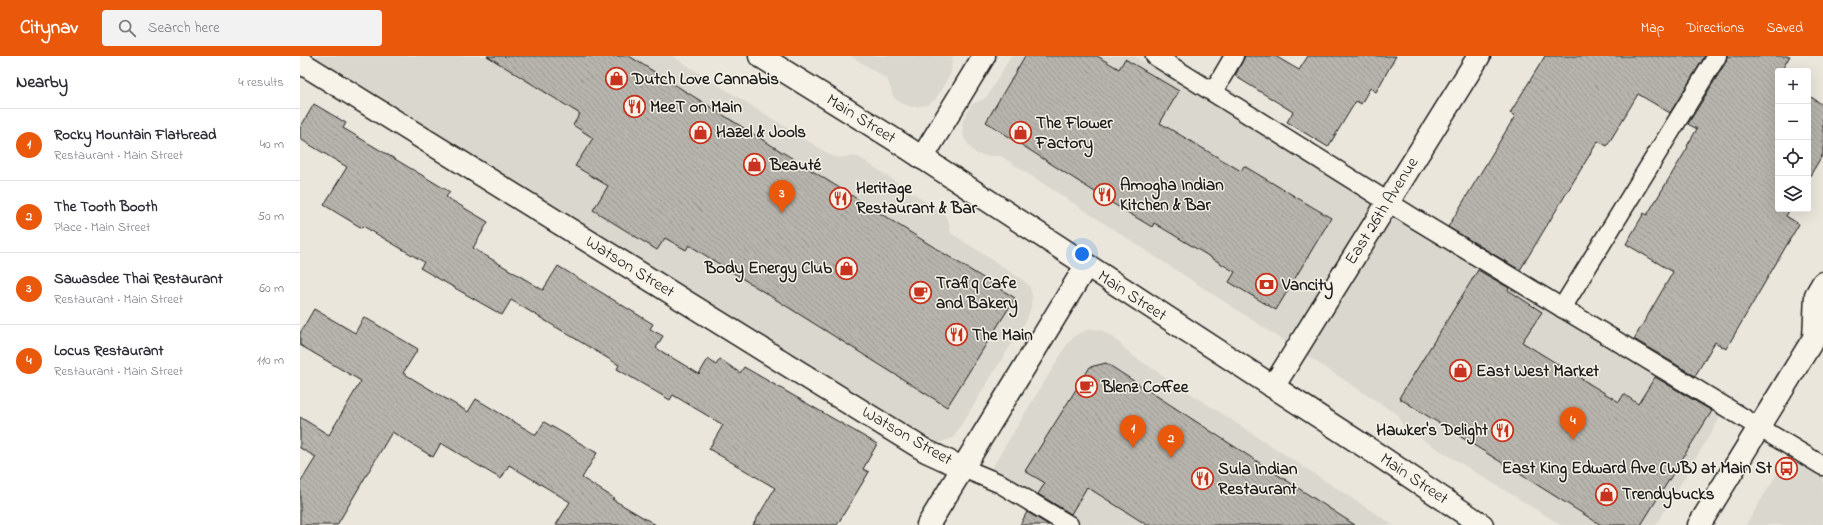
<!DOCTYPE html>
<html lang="en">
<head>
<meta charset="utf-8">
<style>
  :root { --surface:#fff; --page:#f2f2f3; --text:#2b2b33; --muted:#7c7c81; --line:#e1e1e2; --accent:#ea580c }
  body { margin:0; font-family:"Indie Flower",sans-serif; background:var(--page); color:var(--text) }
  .controls { position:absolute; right:12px; top:12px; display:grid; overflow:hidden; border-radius:4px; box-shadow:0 4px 16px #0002 }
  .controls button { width:36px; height:36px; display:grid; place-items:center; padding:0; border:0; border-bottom:1px solid var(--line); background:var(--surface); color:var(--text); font:20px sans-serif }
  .you { position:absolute; left:782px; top:198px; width:14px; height:14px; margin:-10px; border:3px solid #fff; border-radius:50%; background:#1a73e8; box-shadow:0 0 0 6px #1a73e833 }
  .badge { display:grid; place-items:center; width:26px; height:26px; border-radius:50%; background:var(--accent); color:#fff; font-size:13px; font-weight:700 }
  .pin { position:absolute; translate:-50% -33px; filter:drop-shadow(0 1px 2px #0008) }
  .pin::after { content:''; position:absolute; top:21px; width:14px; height:12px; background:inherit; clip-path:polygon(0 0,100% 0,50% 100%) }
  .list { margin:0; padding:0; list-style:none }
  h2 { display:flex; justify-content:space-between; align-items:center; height:52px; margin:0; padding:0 16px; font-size:17px }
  h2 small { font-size:13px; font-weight:400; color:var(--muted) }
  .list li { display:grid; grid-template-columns:26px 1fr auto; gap:12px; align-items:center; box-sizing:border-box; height:72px; padding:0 16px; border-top:1px solid var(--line) }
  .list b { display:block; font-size:15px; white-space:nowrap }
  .list p { margin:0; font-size:13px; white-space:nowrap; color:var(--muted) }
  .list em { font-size:13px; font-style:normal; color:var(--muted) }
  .icon { flex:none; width:22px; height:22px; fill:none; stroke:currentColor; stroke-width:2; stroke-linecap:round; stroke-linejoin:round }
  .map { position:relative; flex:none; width:1523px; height:469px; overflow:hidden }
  header { display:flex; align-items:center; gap:24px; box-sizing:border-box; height:56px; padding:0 20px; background:var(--accent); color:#fff }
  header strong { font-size:19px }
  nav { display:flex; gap:22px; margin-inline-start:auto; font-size:14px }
  .search { width:280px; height:36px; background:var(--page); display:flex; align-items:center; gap:10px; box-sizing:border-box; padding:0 14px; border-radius:4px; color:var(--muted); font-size:15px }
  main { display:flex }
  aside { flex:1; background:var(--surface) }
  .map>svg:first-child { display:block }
  .built { fill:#dad7ce }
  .building { fill:url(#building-back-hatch); stroke:#1c1c1c }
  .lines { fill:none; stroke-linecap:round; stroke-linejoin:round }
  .lane-casing { stroke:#1c1c1c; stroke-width:21 }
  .street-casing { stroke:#1c1c1c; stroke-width:25 }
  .secondary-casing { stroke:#1c1c1c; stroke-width:25 }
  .lane { stroke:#f7f3e8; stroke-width:18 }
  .street { stroke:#f7f3e8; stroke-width:22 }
  .secondary { stroke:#f7f3e8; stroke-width:22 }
  .labels { text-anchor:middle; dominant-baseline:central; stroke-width:3; stroke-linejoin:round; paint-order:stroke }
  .poi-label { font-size:17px; font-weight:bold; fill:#1c1c1c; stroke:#f7f3e8; text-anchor:start }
  .street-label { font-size:17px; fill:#1c1c1c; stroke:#f7f3e8 }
</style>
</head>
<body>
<header>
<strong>Citynav</strong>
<div class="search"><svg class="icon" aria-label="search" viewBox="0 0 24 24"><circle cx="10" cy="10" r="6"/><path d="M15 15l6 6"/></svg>Search here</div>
<nav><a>Map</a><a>Directions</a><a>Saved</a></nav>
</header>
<main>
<aside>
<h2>Nearby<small>4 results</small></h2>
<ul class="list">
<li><span class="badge">1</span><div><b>Rocky Mountain Flatbread</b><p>Restaurant · Main Street</p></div><em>40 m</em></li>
<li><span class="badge">2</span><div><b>The Tooth Booth</b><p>Place · Main Street</p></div><em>50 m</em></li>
<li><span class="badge">3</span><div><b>Sawasdee Thai Restaurant</b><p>Restaurant · Main Street</p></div><em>60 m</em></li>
<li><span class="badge">4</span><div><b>Locus Restaurant</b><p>Restaurant · Main Street</p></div><em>110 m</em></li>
</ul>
</aside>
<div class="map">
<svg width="1523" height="469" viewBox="0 0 1523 469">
  <defs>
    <pattern id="building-back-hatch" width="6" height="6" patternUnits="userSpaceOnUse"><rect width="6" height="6" fill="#b6b4ac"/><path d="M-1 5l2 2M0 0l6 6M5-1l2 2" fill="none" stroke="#9c9a93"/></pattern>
  </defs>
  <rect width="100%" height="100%" fill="#eae6dc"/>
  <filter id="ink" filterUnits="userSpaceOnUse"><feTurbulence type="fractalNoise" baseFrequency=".025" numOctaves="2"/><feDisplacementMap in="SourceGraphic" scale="8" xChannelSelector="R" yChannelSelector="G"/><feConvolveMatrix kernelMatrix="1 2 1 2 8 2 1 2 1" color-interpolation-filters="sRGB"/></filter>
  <g filter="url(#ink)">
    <!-- built -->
    <g class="built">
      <polygon points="1,0 372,0 532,100 537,102 552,100 559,101 644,158 648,164 651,177 724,225 730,231 732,240 731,251 727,263 653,382 638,387"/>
      <polygon points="551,0 654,0 652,2 651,17 635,44 627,49 612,51 603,48 594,42 587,23"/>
      <polygon points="711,0 833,0 1411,347 1421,360 1356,469 1261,469 1104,372 1098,359 701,100 687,100 677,98 671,93 664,82 663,76 662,68 665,60 672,48 684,43 688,39"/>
      <polygon points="790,273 801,274 814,282 833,300 1093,469 772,469 688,418 768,287 776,279"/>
      <polygon points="1497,400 1523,415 1523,469 1446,469 1486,403"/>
    </g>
    <!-- building -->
    <g class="building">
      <polygon points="187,0 329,0 715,242 647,351 389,189 386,194 365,182 357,194 293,154 308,130 275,110 293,82 273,69 280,58"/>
      <polygon points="725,0 797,0 819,13 825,3 879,35 860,67 941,115 944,110 1031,162 976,254 929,226 935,216 854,167 852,171 812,147 686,66"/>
      <polygon points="945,0 975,0 999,14 1008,0 1096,0 1076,36 1070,32 1061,48 1056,45 1028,91 987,66 993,56 935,20"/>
      <polygon points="1245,0 1405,0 1370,57 1338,38 1307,90 1298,85 1220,214 1148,171 1215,60 1210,57"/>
      <polygon points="1427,0 1490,0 1481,15 1478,15 1478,153 1490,153 1486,160 1499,168 1426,293 1415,286 1395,320 1334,283 1373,216 1326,188 1344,157 1347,159 1388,91 1387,90 1397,73 1388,68 1426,6"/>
      <polygon points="1508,39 1523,49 1523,98 1508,123"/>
      <polygon points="14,48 46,67 43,72 150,136 146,141 188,166 173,192 243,234 258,210 353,268 350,273 363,280 356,292 399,318 408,303 416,309 420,303 440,317 444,311 577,388 563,413 569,416 537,469 453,469 475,432 409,393 423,369 373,339 370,344 317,313 319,309 211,244 202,259 120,212 124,206 63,170 62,172 24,149 47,111 0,83 0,72"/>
      <polygon points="1178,214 1209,232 1208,234 1242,256 1222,286 1319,346 1324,338 1338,348 1355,321 1412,355 1341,469 1301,469 1099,342"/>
      <polygon points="14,253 55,277 64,261 118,293 103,317 168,356 176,343 236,379 244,366 297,397 282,422 314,442 312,443 356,469 256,469 270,446 209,409 201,423 141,387 133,401 92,376 37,469 0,469 0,427 16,401 0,392 0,361 29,379 61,325 0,289 0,277"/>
      <polygon points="806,307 846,333 1055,469 847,469 787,431 771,458 738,438 745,427 725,415 790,311"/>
      <polygon points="727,456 749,469 720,469"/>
    </g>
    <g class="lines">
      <defs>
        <g id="lane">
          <polyline points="855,0 1112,161 1523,410"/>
          <polyline points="913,36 934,0"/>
          <polyline points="1262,252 1417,0"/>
          <polyline points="663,412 701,428 769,469"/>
        </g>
        <g id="street">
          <polyline points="0,6 626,395 663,412"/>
          <polyline points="622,102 684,0"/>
          <polyline points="973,331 1179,0"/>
          <polyline points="628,469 786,210"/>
        </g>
        <g id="secondary">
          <polyline points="460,0 592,82 1078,399 1182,469"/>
          <polyline points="1399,469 1514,282 1516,239 1523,227"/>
        </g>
      </defs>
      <!-- lane casing -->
      <use href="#lane" class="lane-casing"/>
      <!-- street casing -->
      <use href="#street" class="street-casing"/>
      <!-- secondary casing -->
      <use href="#secondary" class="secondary-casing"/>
      <!-- lane -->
      <use href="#lane" class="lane"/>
      <!-- street -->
      <use href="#street" class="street"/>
      <!-- secondary -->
      <use href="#secondary" class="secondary"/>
    </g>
  </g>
  <!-- icons -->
  <defs>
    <symbol id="shop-ring" viewBox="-11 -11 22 22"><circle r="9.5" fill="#f7f3e8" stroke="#c8321e" stroke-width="1.5"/><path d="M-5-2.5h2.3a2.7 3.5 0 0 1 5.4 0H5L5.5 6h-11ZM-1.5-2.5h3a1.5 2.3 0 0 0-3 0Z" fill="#c8321e"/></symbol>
    <symbol id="restaurant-ring" viewBox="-11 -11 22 22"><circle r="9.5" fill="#f7f3e8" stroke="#c8321e" stroke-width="1.5"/><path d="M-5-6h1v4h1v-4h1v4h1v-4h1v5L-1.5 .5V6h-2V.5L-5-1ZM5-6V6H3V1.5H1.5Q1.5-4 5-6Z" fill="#c8321e"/></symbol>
    <symbol id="bank-ring" viewBox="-11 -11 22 22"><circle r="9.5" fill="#f7f3e8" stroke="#c8321e" stroke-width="1.5"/><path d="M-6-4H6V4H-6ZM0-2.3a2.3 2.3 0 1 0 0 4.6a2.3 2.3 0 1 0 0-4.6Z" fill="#c8321e"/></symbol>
    <symbol id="cafe-ring" viewBox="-11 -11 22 22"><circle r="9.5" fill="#f7f3e8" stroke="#c8321e" stroke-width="1.5"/><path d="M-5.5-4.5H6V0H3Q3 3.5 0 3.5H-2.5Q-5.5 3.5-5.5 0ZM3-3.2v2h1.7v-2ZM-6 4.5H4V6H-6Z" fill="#c8321e"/></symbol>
    <symbol id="bus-ring" viewBox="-11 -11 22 22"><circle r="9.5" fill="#f7f3e8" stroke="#c8321e" stroke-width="1.5"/><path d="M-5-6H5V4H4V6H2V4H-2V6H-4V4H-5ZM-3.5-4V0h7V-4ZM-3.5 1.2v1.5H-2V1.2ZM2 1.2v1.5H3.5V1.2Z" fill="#c8321e"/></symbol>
  </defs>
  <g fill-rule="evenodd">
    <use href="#shop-ring" x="304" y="10" width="25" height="25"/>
    <use href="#restaurant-ring" x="322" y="38" width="25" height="25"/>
    <use href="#shop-ring" x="388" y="64" width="25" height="25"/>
    <use href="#shop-ring" x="708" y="64" width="25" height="25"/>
    <use href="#shop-ring" x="442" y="96" width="25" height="25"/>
    <use href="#restaurant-ring" x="792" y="126" width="25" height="25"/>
    <use href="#restaurant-ring" x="528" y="130" width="25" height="25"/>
    <use href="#shop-ring" x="534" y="200" width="25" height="25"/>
    <use href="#bank-ring" x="954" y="216" width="25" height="25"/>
    <use href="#cafe-ring" x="608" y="224" width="25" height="25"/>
    <use href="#restaurant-ring" x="644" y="266" width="25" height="25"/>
    <use href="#shop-ring" x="1148" y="302" width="25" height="25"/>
    <use href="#cafe-ring" x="774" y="318" width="25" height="25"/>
    <use href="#restaurant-ring" x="1190" y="362" width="25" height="25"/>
    <use href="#bus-ring" x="1474" y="400" width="25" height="25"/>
    <use href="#restaurant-ring" x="890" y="410" width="25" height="25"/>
    <use href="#shop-ring" x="1294" y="426" width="25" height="25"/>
  </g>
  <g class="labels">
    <!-- poi labels -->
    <g class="poi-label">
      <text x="332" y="23">Dutch Love Cannabis</text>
      <text x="350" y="51">MeeT on Main</text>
      <text x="736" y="67">The Flower<tspan x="736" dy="20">Factory</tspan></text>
      <text x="416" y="76">Hazel &amp; Jools</text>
      <text x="470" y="109">Beauté</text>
      <text x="820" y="129">Amogha Indian<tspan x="820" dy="20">Kitchen &amp; Bar</tspan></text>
      <text x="556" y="132">Heritage<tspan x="556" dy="20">Restaurant &amp; Bar</tspan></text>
      <text x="532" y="212" text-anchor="end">Body Energy Club</text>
      <text x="636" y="227">Trafiq Cafe<tspan x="636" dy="20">and Bakery</tspan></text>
      <text x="982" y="229">Vancity</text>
      <text x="672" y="279">The Main</text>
      <text x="1176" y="315">East West Market</text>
      <text x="802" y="331">Blenz Coffee</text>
      <text x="1188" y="374" text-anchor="end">Hawker's Delight</text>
      <text x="1472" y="412" text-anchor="end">East King Edward Ave (WB) at Main St</text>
      <text x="918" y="413">Sula Indian<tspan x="918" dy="20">Restaurant</tspan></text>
      <text x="1322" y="438">Trendybucks</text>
    </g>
    <!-- street labels -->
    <g class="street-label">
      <text transform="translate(561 63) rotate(32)">Main Street</text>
      <text transform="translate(1082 155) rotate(-58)">East 26th Avenue</text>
      <text transform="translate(330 211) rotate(32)">Watson Street</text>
      <text transform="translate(832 240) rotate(33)">Main Street</text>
      <text transform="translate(607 380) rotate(30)">Watson Street</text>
      <text transform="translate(1114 423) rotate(34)">Main Street</text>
    </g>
  </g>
</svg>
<div class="controls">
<button>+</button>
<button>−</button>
<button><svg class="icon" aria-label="locate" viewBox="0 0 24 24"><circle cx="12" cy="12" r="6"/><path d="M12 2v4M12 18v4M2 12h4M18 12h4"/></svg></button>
<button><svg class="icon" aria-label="layers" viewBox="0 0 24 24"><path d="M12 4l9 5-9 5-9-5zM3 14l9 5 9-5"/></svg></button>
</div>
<div class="you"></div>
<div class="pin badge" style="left:833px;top:392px">1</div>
<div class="pin badge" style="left:871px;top:402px">2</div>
<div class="pin badge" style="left:482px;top:157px">3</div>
<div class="pin badge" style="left:1273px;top:384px">4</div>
</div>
</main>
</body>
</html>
